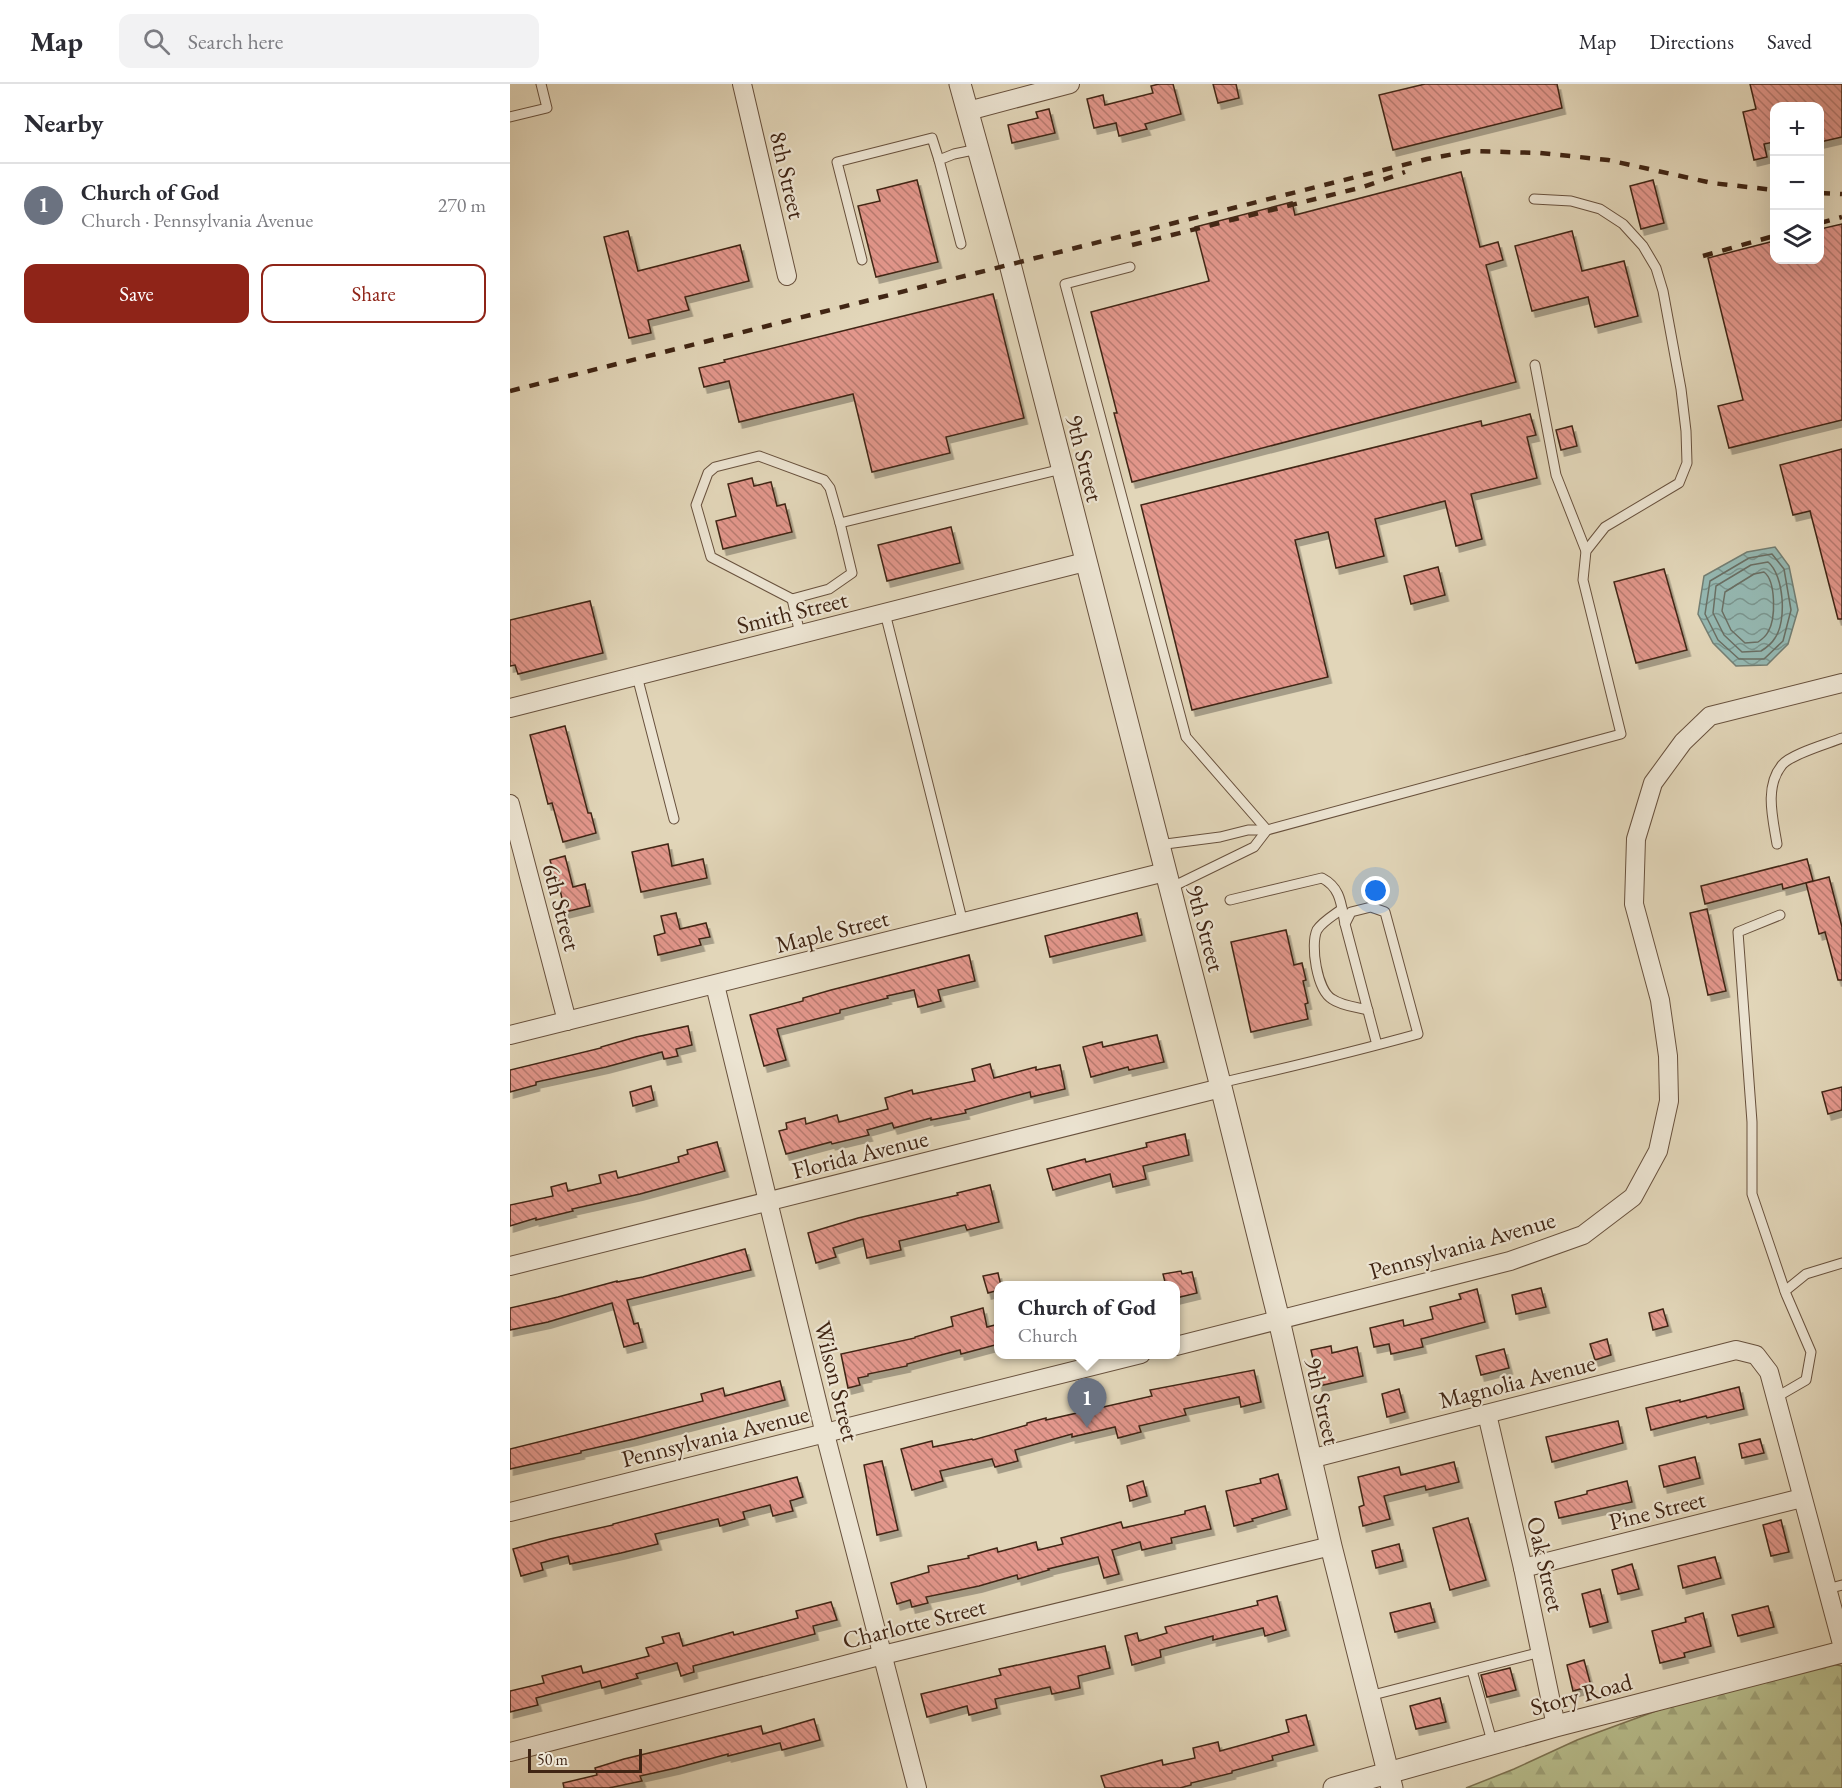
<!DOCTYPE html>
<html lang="en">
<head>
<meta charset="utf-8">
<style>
  :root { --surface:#fff; --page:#f2f2f3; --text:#2b2b33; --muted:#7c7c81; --line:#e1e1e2; --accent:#8f2418 }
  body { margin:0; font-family:"EB Garamond",serif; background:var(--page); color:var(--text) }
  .controls { position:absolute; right:18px; top:18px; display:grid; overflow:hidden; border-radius:12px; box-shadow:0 6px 24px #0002 }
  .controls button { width:54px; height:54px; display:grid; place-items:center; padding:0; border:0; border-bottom:2px solid var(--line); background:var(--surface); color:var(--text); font:30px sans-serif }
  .scale { position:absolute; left:18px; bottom:15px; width:114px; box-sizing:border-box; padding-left:6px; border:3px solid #402514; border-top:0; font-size:16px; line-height:21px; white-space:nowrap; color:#402514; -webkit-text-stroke:4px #ece4d2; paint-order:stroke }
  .you { position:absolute; left:866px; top:807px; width:21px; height:21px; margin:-15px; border:4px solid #fff; border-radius:50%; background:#1a73e8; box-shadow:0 0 0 9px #1a73e833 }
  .badge { display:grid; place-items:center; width:39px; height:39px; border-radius:50%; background:var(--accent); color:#fff; font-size:20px; font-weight:700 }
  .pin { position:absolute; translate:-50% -50px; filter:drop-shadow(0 2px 3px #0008) }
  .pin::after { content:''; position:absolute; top:32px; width:21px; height:18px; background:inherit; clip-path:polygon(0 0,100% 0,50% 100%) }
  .popup { position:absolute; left:484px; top:1197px; width:186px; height:78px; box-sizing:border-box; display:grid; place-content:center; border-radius:12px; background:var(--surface); filter:drop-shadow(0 2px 4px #0005); font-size:20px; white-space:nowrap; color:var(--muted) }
  .popup b { font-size:22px; color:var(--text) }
  .popup::after { content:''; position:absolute; left:50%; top:100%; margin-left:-12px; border:12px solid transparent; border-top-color:var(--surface) }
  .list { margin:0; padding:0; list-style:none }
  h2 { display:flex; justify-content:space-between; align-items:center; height:78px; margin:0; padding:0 24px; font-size:26px }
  h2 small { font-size:20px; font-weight:400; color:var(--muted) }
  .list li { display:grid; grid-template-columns:39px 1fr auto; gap:18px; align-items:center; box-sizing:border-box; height:84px; padding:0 24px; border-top:2px solid var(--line) }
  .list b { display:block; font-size:22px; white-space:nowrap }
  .list p { margin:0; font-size:20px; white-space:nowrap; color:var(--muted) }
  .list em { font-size:20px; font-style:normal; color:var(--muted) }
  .actions { display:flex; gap:12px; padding:18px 24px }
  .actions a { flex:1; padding:14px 0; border:2px solid var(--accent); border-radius:12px; text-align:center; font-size:21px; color:var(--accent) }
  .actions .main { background:var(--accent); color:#fff }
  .icon { flex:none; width:33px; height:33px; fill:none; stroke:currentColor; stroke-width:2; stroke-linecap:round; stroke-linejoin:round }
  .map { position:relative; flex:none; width:1332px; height:1704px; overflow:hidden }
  header { display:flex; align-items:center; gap:36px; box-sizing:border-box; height:84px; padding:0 30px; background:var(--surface); border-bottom:2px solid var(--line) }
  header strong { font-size:28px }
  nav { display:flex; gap:33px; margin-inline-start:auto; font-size:21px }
  .search { width:420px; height:54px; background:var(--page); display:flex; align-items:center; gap:15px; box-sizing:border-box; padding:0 21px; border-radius:12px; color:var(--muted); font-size:22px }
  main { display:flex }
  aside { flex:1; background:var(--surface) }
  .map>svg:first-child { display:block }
  .forest { fill:url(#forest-firs); stroke:#7c7150; stroke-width:1.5 }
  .water { fill:url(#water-waves); stroke:#737e73; stroke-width:1.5 }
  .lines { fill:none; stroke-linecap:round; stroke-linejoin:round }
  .shore { stroke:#6a6f64; stroke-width:1.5 }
  .building { fill:url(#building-back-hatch); stroke:#402514; stroke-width:1.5; filter:url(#shadow) }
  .service-casing { stroke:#68513d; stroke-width:11 }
  .minor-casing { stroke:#68513d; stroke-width:20 }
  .tertiary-casing { stroke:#68513d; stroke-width:23 }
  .service { stroke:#ece4d2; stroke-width:9 }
  .minor { stroke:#ece4d2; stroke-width:18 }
  .tertiary { stroke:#ece4d2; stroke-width:21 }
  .rail { stroke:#402514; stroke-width:4.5; stroke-dasharray:10 10; stroke-linecap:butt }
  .labels { text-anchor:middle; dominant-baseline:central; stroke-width:4.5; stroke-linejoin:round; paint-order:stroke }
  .street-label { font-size:24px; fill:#402514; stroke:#ece4d2 }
</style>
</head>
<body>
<header>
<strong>Map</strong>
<div class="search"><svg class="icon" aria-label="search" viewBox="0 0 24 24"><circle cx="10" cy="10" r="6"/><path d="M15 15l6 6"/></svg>Search here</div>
<nav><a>Map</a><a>Directions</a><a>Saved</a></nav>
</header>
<main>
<aside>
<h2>Nearby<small></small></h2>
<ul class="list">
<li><span class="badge" style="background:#6b7280">1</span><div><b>Church of God</b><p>Church · Pennsylvania Avenue</p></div><em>270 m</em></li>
</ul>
<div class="actions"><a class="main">Save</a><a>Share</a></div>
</aside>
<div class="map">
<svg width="1332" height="1704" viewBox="0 0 1332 1704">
  <defs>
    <pattern id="forest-firs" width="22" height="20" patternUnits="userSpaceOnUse" patternTransform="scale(1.5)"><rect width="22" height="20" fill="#b7bd8c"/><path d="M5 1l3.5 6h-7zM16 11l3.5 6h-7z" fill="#9ea278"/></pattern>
    <pattern id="water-waves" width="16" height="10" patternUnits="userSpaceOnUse" patternTransform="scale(1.5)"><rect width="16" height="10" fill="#95b9b3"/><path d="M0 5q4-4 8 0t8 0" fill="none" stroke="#7b9690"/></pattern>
    <pattern id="building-back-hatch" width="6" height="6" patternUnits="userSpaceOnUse" patternTransform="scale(1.5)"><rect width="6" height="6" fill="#e3978c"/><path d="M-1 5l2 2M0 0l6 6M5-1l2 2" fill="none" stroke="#b97b71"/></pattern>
    <filter id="shadow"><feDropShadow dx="3.5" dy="6" stdDeviation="0" flood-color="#0004"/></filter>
  </defs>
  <rect width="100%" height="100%" fill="#e2d6b9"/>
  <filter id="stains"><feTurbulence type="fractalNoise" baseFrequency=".00333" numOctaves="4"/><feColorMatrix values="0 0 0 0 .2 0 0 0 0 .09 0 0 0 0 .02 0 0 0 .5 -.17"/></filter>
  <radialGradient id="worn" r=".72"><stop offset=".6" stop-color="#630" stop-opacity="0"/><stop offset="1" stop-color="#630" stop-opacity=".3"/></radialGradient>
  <!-- forest -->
  <polygon class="forest" points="1308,1577 1332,1582 1332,1704 956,1704 1004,1685 1067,1656 1146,1627 1242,1595"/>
  <!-- water -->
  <polygon class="water" points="1265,463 1279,482 1288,526 1278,560 1257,581 1226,582 1203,559 1188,530 1194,492 1237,468"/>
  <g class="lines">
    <!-- shore -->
    <g class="shore">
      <polygon points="1262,470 1274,485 1281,526 1273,557 1254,575 1229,575 1208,556 1195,530 1200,497 1239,474"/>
      <path d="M1258 478C1274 491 1277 537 1265 554 1262 559 1256 564 1251 567L1232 568 1214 551 1203 529 1206 502 1241 481Z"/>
      <path d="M1254 488C1266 497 1266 535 1258 548 1256 552 1251 556 1248 558L1235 559 1221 546 1212 527 1215 508 1244 490Z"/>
    </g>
  </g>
  <!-- building -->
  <g class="building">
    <polygon points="649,0 663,0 671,30 635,40 637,45 609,52 606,39 584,44 577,15 593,11 595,21 643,9 641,2"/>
    <polygon points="703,0 726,0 729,14 708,19"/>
    <polygon points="915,0 1047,0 1052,24 883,66 869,11"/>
    <polygon points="1240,0 1332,0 1332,53 1310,58 1310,22 1264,22 1264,58 1254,60 1257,73 1244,76 1233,28 1246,25"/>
    <polygon points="539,25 545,49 502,59 498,41 528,34 526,28"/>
    <polygon points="951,88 970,163 988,158 993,176 976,181 1006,298 622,398 604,329 607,329 581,228 699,197 685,143 782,118 785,131"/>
    <polygon points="407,96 428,178 366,193 348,122 370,117 367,106"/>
    <polygon points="1143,96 1154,139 1131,145 1120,102"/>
    <polygon points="1332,140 1332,336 1219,364 1208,322 1233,316 1198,174 1264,157 1264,176 1310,176 1310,145"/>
    <polygon points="118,147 128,187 230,161 239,197 175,213 179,226 138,236 141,249 119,254 94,153"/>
    <polygon points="1062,147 1072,187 1114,177 1128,232 1085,243 1078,213 1022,227 1005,162"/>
    <polygon points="483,210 514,334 436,353 440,369 362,388 343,310 229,338 219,297 194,303 189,284 215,278 214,276"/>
    <polygon points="1020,330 1026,351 1017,353 1027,394 961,410 972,455 946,462 935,417 865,435 874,472 826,484 818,448 785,456 818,593 682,626 631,421 971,337 972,342"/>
    <polygon points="1062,342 1067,362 1051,366 1046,346"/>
    <polygon points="1332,365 1332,535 1328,535 1300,427 1283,431 1270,381"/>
    <polygon points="242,394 244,402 261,398 267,422 275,420 282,448 213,465 206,437 226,432 218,400"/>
    <polygon points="441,443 450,479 377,497 368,461"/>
    <polygon points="928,483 935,511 901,520 894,492"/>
    <polygon points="1154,485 1177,566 1126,579 1104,498"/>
    <polygon points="80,517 93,569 8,590 5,581 0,582 0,536"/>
    <polygon points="55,642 78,729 81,729 86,749 53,758 42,719 38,720 20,651"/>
    <polygon points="158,760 162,782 193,775 197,794 131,808 122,768"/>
    <polygon points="55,772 63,803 75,800 80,822 55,828 47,792 44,792 40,776"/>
    <polygon points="1297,775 1303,797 1273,805 1272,800 1195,820 1191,802"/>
    <polygon points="1319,793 1332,843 1332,896 1328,896 1315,848 1309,850 1296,799"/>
    <polygon points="1197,825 1216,907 1198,911 1180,829"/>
    <polygon points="166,829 170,845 196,839 200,853 189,855 191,861 148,871 144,852 155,849 151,832"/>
    <polygon points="627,829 632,851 540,873 535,852"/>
    <polygon points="776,846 784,881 792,879 796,896 793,897 798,919 795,920 798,935 741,948 721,858"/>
    <polygon points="459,871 465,897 428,906 431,917 408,923 404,906 377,912 378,914 330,926 330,929 267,945 276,976 254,982 240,931 293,917 293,914 321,906"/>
    <polygon points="178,942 182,961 166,965 168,972 154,975 152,968 96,983 26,998 26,1001 0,1008 0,986 91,964 91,963 126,953"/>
    <polygon points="647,951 654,978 619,986 618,983 581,993 573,963 592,958 593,963"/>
    <polygon points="480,980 484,994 526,983 526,986 550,981 555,1005 521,1013 520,1008 455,1026 456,1029 421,1036 421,1034 384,1044 382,1039 357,1046 359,1051 322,1060 321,1058 276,1070 269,1047 277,1045 276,1039 295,1034 296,1040 327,1031 329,1038 378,1025 375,1014 402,1006 403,1010 465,997 462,985"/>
    <polygon points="141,1002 144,1016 123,1022 120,1008"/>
    <polygon points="1332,1003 1332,1026 1318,1030 1312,1008"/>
    <polygon points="675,1050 679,1071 633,1082 636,1095 603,1103 600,1090 543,1106 537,1085 575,1075 576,1078 637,1063 636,1059"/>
    <polygon points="207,1058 215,1087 130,1110 62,1125 63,1127 26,1136 26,1134 0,1142 0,1121 43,1112 41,1103 56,1099 58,1107 91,1099 89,1091 106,1087 108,1094 169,1078 168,1073 178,1070 177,1066"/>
    <polygon points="480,1101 489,1138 457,1146 455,1141 389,1157 391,1166 357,1174 353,1155 323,1164 326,1173 306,1179 298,1149 348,1134 448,1111 447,1109"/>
    <polygon points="235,1165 241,1186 117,1216 124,1240 128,1239 133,1258 114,1263 102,1219 38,1238 0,1246 0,1224 48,1213 107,1197 107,1198 133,1193"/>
    <polygon points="671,1187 672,1190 682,1188 687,1209 666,1214 666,1202 656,1202 653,1190"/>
    <polygon points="488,1189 491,1202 489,1202 489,1206 478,1209 473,1192"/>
    <polygon points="1031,1204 1036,1223 1006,1230 1002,1211"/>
    <polygon points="967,1205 975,1238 911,1255 913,1263 881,1270 879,1260 864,1263 860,1244 893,1236 894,1242 923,1235 920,1223 951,1215 949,1210"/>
    <polygon points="473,1224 477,1243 489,1240 489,1260 451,1270 450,1266 397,1280 397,1282 358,1290 358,1292 348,1294 350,1301 338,1304 331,1270 405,1254 405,1253 443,1242 441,1233"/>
    <polygon points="1153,1225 1158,1242 1143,1246 1139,1229"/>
    <polygon points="1097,1255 1101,1271 1085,1276 1080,1260"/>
    <polygon points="821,1262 822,1269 847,1263 853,1292 809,1302 801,1266"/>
    <polygon points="994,1265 999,1284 971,1291 966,1272"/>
    <polygon points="744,1286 751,1318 731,1323 729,1313 674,1325 676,1331 629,1342 631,1348 608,1354 605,1343 562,1353 562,1350 505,1366 508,1377 485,1383 482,1375 430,1387 433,1397 402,1406 391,1365 422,1357 423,1363 462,1355 463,1356 517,1341 517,1339 536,1334 536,1336 642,1312 640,1306"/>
    <polygon points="270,1297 275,1316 124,1355 71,1367 71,1369 0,1385 0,1365 193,1317 191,1310 213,1304 215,1312"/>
    <polygon points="1229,1303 1234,1325 1197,1334 1196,1332 1141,1346 1136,1324 1170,1316 1170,1318"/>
    <polygon points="889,1305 895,1328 877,1333 872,1310"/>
    <polygon points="1108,1337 1113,1359 1042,1378 1036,1353"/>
    <polygon points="1250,1355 1254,1369 1232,1374 1229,1360"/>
    <polygon points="1185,1373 1190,1394 1154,1403 1149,1382"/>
    <polygon points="372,1377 388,1446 367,1451 354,1381"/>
    <polygon points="944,1378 949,1398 916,1406 915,1402 874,1412 880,1435 853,1442 849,1423 854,1421 848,1393 889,1383 891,1391"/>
    <polygon points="768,1390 777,1425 742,1435 743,1437 724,1442 716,1407 751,1399 750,1395"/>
    <polygon points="287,1393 293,1413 280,1417 283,1427 263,1432 260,1421 233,1428 235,1435 210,1442 208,1435 145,1450 148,1460 111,1469 60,1480 58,1472 31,1479 33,1486 11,1492 3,1465 40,1455 103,1441 103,1440"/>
    <polygon points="633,1397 637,1412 620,1417 617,1402"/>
    <polygon points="1117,1397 1122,1418 1049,1434 1045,1418 1077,1410 1077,1407"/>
    <polygon points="695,1422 701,1445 661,1454 662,1459 632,1466 630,1458 602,1466 609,1490 594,1494 588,1473 538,1485 539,1486 508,1495 507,1491 469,1502 416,1513 418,1519 402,1523 400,1516 387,1520 381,1499 419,1488 418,1482 459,1474 458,1472 487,1464 488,1468 526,1458 528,1466 553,1460 551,1454 611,1438 613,1444 675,1430 675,1427"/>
    <polygon points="958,1434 976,1496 940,1506 923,1444"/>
    <polygon points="1271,1436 1279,1468 1261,1472 1253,1441"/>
    <polygon points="889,1460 893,1477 866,1484 862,1467"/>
    <polygon points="1205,1473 1211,1494 1173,1504 1168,1482"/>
    <polygon points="1122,1480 1129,1505 1108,1510 1102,1486"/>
    <polygon points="1090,1505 1098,1538 1080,1543 1072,1510"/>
    <polygon points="767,1512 776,1546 755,1552 753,1544 703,1556 703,1552 650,1566 651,1573 622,1581 615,1552 627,1549 629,1557 657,1549 655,1543 748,1521 747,1517"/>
    <polygon points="321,1518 327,1536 303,1542 305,1550 183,1582 184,1588 171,1592 167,1579 126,1590 128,1594 92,1604 90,1597 26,1614 28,1621 0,1628 0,1607 34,1599 32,1592 71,1582 73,1589 139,1572 136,1564 154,1559 152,1553 169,1549 173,1562 223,1548 224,1551 288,1534 286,1527"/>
    <polygon points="920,1519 925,1538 885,1548 880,1529"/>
    <polygon points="1258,1522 1264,1543 1228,1552 1222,1531"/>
    <polygon points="1193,1529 1201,1562 1174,1569 1175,1573 1150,1579 1142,1547 1176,1538 1175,1534"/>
    <polygon points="595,1562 600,1584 568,1592 570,1604 542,1610 540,1603 485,1615 487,1624 459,1631 457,1622 417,1633 411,1610 491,1591 489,1585"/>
    <polygon points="1074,1576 1081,1602 1063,1607 1057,1581"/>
    <polygon points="1000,1584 1006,1606 977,1613 971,1591"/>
    <polygon points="930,1614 936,1638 906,1645 900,1622"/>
    <polygon points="796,1631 804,1661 762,1672 763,1676 722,1687 722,1689 681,1699 681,1701 670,1704 595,1704 591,1692 652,1676 653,1681 685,1674 683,1664 708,1658 710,1667 779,1648 776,1636"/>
    <polygon points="304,1635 310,1656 272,1666 270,1659 218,1672 218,1670 166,1684 130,1692 132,1697 99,1704 54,1704 53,1699 87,1691 85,1684 114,1675 251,1642 253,1650"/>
  </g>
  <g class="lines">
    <defs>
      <g id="service">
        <polyline points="0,33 37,24 31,0"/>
        <polyline points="451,160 429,76 444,70 468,65"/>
        <polyline points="352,176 327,78 422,54 429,76"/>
        <polyline points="620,183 555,200 676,653 757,746"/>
        <polyline points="1025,281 1046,391 1076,467"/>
        <polyline points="282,515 201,473 186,421 198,389 205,383 249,372 314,396 320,404 330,439"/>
        <polyline points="375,529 453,839"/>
        <polyline points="290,550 282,515 319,505 342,489 330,439 552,385"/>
        <polyline points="127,592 164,735"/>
        <path d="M1267 760C1263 735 1254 703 1272 681 1281 670 1317 660 1332 654"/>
        <polyline points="648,761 710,753 738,746 757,746 1111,650 1073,496 1076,467 1095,443 1169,399 1177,379 1176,347 1171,305 1153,207 1146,184 1133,162 1113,140 1090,125 1061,117 1024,115"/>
        <polyline points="660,804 744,763 757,746"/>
        <path d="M720 816 812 794C831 804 831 820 835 840"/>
        <path d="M832 825C824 831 812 838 807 846 800 861 807 906 822 915 832 922 846 923 858 926"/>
        <path d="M710 999C776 984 843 968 908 950L875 828 861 823 841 828 835 840 867 961"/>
        <polyline points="1275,1207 1296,1190 1332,1179"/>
        <polyline points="1265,1314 1296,1296 1301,1268 1276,1210 1242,1110 1242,1038 1228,848 1270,831"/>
        <polyline points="1317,1505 1332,1501"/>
        <polyline points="962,1586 983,1661"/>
        <polyline points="859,1612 1031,1568"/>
      </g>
      <g id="minor">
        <polyline points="232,0 277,192"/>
        <polyline points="458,27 560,0"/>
        <polyline points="0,624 575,478"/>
        <polyline points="0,720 57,937"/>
        <polyline points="205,901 315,1350 407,1704"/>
        <polyline points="0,951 655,788"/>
        <polyline points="0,1182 711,1004"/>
        <polyline points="666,1262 1000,1177 1073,1151 1123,1113 1148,1067 1159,1017 1158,972 1150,916 1124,820 1126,755 1143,699 1173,658 1200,632 1332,599"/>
        <polyline points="977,1330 1013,1484 1046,1642"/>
        <polyline points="800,1375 1226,1266 1246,1271 1259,1288 1332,1560"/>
        <polyline points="0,1428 631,1270"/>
        <polyline points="1013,1484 1292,1414"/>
        <polyline points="0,1668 373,1571 821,1462"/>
      </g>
      <g id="tertiary">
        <polyline points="450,0 500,180 710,999 769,1236 821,1462 882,1704"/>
        <polyline points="824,1704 1046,1642 1332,1568"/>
      </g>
    </defs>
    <!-- service casing -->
    <use href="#service" class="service-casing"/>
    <!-- minor casing -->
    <use href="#minor" class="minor-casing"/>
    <!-- tertiary casing -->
    <use href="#tertiary" class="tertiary-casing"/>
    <!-- service -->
    <use href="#service" class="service"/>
    <!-- minor -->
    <use href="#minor" class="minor"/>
    <!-- tertiary -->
    <use href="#tertiary" class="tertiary"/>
    <!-- rail -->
    <g class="rail">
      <polyline points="1310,109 1332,110"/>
      <polyline points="1310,139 1332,133"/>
      <polyline points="622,161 853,103 895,88"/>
      <polyline points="1193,172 1264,152"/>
      <polyline points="0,307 917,75 960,67 1030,69 1098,76 1202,99 1264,106"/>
    </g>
  </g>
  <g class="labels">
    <!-- street labels -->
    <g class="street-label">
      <text transform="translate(278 91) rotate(77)">8th Street</text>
      <text transform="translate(575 374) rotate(76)">9th Street</text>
      <text transform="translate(282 528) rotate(-14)">Smith Street</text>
      <text transform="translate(52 823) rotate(75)">6th Street</text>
      <text transform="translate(696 844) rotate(75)">9th Street</text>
      <text transform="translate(322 847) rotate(-14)">Maple Street</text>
      <text transform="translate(350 1070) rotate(-14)">Florida Avenue</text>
      <text transform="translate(952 1161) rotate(-16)">Pennsylvania Avenue</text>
      <text transform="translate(327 1297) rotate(76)">Wilson Street</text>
      <text transform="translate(1007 1297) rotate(-14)">Magnolia Avenue</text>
      <text transform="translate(813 1317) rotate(77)">9th Street</text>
      <text transform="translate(205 1352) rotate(-14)">Pennsylvania Avenue</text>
      <text transform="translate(1147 1426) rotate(-14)">Pine Street</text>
      <text transform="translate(1036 1480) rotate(77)">Oak Street</text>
      <text transform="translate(404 1539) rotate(-14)">Charlotte Street</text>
      <text transform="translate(1071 1610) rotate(-15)">Story Road</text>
    </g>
  </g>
  <rect width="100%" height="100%" filter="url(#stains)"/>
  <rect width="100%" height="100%" fill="url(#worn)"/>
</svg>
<div class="controls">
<button>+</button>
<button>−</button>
<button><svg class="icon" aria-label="layers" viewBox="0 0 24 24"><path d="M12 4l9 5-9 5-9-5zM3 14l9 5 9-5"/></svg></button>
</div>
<div class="scale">50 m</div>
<div class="you"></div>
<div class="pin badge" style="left:577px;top:1344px;background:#6b7280">1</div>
<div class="popup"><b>Church of God</b>Church</div>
</div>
</main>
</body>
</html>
